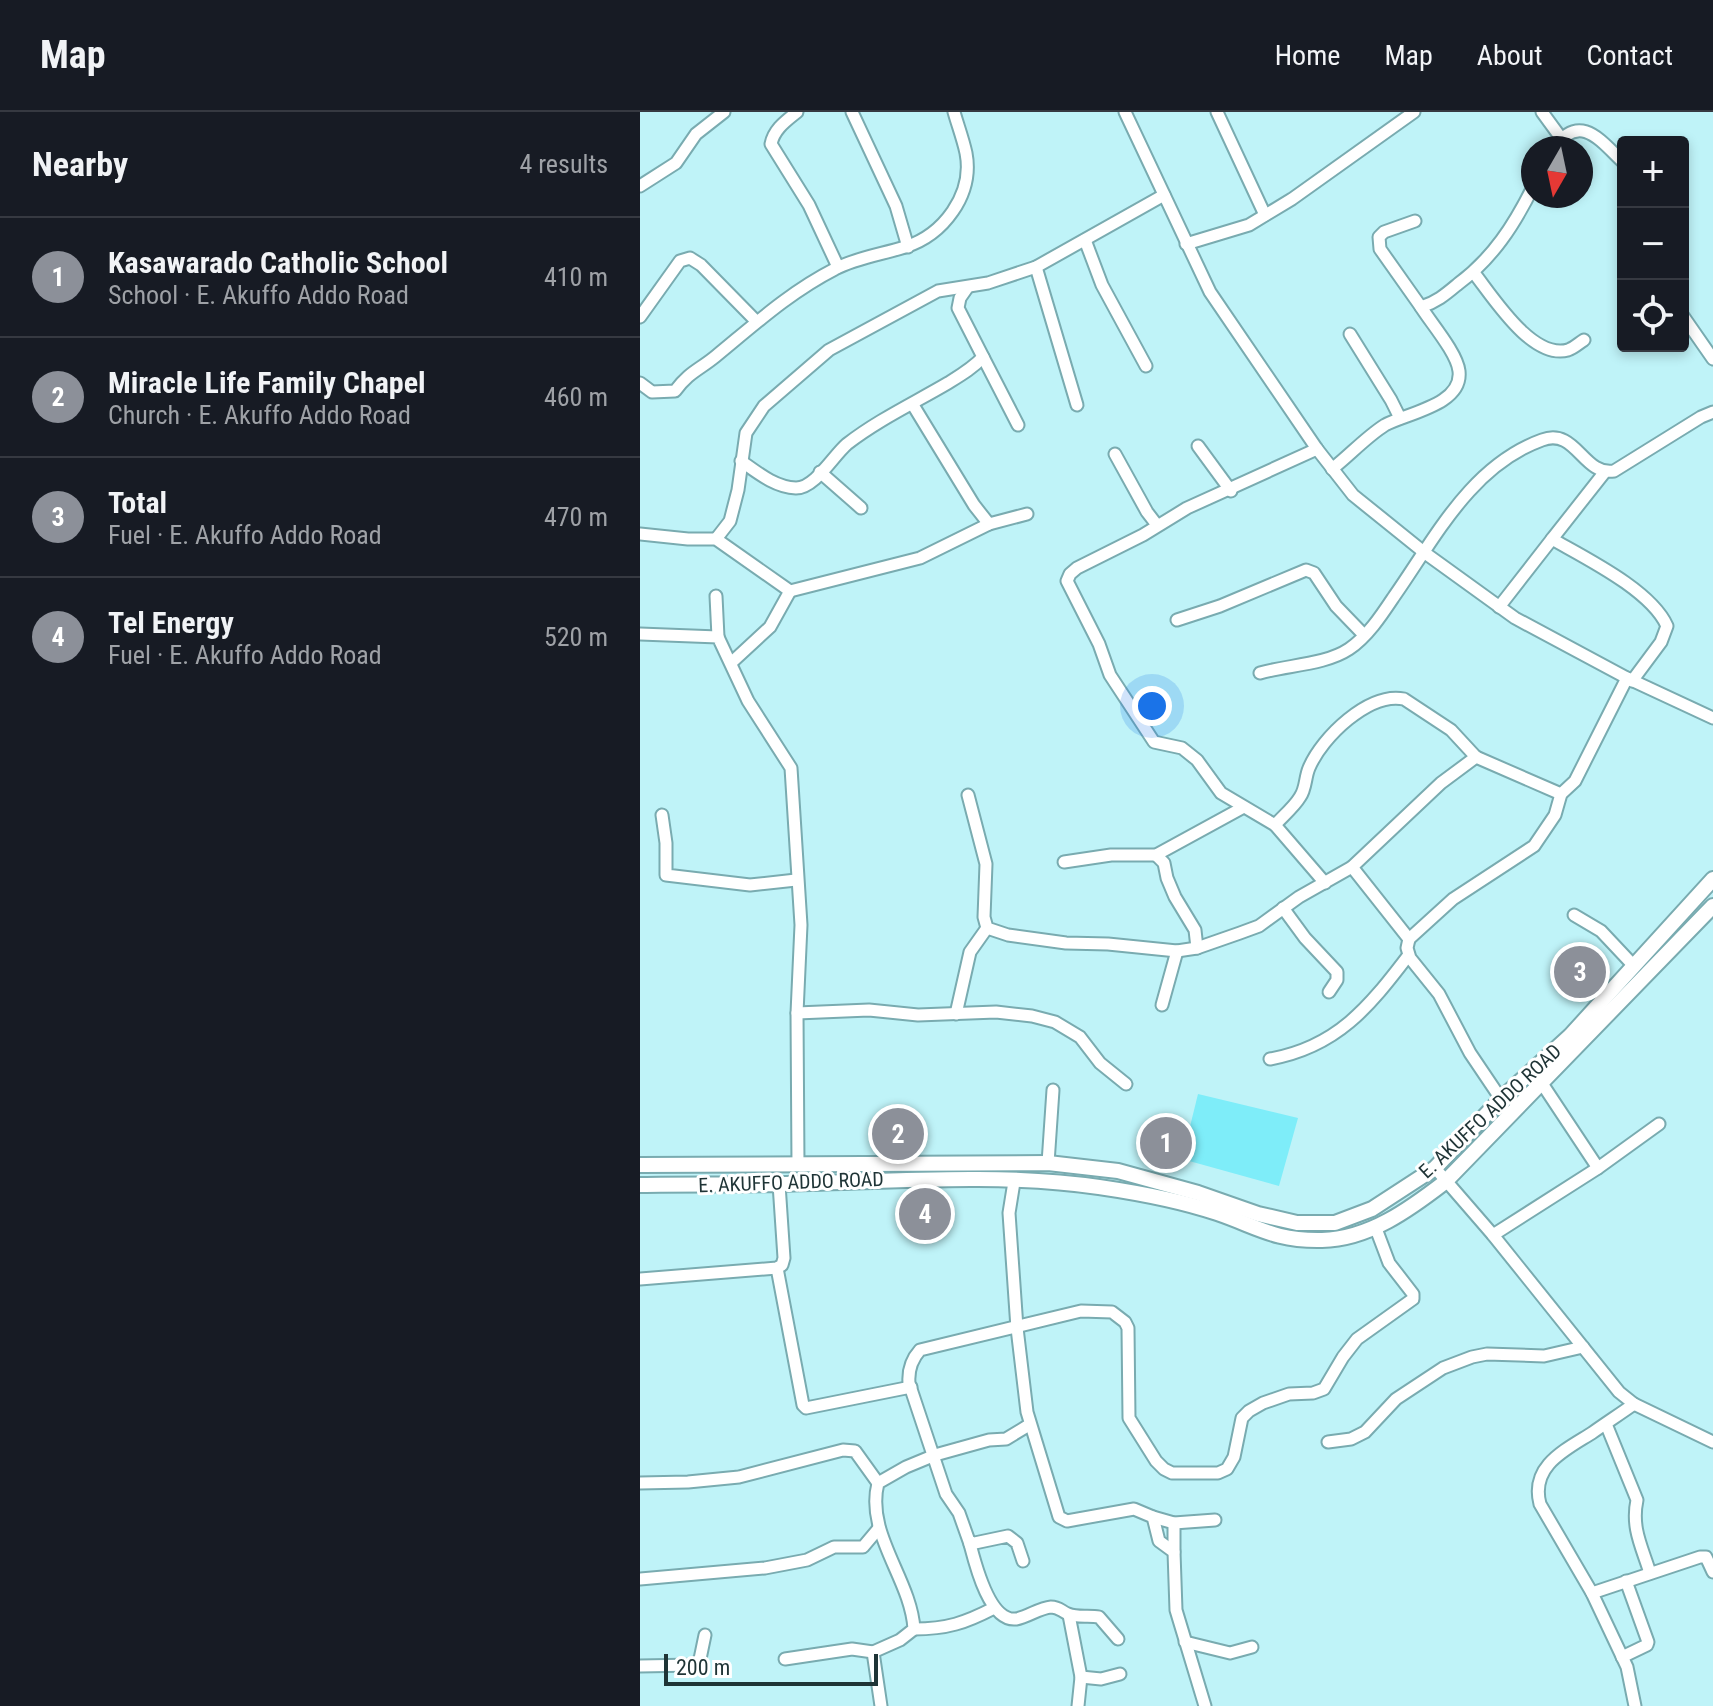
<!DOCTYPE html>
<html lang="en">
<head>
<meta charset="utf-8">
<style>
  :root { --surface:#171b24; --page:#20242c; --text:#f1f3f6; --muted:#9ea1a6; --line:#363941; --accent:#8c9099 }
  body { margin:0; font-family:"Roboto Condensed",sans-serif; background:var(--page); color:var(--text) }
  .controls { position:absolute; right:24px; top:24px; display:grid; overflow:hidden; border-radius:8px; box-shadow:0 4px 12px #0003 }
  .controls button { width:72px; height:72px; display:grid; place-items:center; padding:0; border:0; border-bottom:2px solid var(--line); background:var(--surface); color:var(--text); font:40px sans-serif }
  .compass { position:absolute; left:881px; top:24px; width:72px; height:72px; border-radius:50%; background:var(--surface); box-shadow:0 4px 12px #0003; rotate:189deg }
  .scale { position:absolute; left:24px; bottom:20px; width:214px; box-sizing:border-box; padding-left:8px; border:4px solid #1f3436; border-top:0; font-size:22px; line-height:28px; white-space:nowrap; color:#1f3436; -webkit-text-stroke:6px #fff; paint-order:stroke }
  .you { position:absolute; left:512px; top:594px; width:28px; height:28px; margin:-20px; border:6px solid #fff; border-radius:50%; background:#1a73e8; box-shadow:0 0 0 12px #1a73e833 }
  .badge { display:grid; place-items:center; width:52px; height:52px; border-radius:50%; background:var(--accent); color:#fff; font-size:26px; font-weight:700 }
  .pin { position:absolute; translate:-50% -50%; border:4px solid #fff; box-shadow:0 2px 8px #0006 }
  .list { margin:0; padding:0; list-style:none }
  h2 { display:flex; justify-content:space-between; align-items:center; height:104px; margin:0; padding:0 32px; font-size:34px }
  h2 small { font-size:26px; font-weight:400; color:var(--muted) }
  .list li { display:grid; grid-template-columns:52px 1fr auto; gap:24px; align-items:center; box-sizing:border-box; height:120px; padding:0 32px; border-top:2px solid var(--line) }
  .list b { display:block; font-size:30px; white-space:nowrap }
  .list p { margin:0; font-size:26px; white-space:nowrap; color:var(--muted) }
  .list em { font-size:26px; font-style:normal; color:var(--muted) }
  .icon { flex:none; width:44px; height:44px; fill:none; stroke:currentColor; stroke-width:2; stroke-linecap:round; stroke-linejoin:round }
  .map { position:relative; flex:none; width:1073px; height:1594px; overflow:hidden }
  header { display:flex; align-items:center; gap:48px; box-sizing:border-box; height:112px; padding:0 40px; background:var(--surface); border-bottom:2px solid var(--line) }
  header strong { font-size:38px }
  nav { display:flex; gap:44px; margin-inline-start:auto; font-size:28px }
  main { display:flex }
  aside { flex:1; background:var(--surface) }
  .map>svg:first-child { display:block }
  .green { fill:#7eedf9 }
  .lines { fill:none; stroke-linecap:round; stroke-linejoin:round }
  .minor-casing { stroke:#79abb0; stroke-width:15 }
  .major-casing { stroke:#79abb0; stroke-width:18 }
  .minor { stroke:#fff; stroke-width:11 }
  .major { stroke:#fff; stroke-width:14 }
  .labels { text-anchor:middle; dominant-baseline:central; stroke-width:6; stroke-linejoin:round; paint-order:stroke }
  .street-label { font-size:20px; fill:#1f3436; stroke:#fff }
</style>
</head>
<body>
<header>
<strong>Map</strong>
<nav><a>Home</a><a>Map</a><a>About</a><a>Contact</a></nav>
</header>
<main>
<aside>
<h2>Nearby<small>4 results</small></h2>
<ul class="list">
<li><span class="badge">1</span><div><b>Kasawarado Catholic School</b><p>School · E. Akuffo Addo Road</p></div><em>410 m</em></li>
<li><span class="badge">2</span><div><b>Miracle Life Family Chapel</b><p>Church · E. Akuffo Addo Road</p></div><em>460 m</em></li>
<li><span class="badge">3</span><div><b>Total</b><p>Fuel · E. Akuffo Addo Road</p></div><em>470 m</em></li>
<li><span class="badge">4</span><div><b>Tel Energy</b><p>Fuel · E. Akuffo Addo Road</p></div><em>520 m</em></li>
</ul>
</aside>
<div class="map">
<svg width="1073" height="1594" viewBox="0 0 1073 1594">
  <rect width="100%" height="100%" fill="#bff3f8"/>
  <!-- green -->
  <polygon class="green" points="558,982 658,1006 639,1074 542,1047"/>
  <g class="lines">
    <defs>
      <g id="minor">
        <path d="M157 0C146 9 134 17 131 32L169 93 198 155"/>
        <polyline points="212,0 256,94 268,135"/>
        <polyline points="485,0 570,180 677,337 713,383 785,441 875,506 987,566 1073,606"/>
        <polyline points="577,0 625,103"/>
        <polyline points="902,0 921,26"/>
        <path d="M914 36C940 0 960 28 983 50"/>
        <polyline points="0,74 36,51 56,22 84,0"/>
        <polyline points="775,109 744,120 739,125 740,137 781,195"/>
        <polyline points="445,128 462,173 506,254"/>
        <polyline points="546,132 609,113 652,87 774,0"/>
        <polyline points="396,155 437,293"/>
        <path d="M834 161C853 185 892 248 928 238 934 236 939 231 944 228"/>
        <polyline points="1043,204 1073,247"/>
        <polyline points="0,205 40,149 50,146 61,153 116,209"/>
        <polyline points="710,222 751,288 760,306"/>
        <polyline points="343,245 378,313"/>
        <path d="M0 271 12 280 35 279C49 260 59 258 76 244 115 212 150 180 195 157 215 146 243 142 265 135 303 123 334 83 326 41 323 27 318 14 314 0"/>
        <polyline points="273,293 334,393 349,412"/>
        <polyline points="558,334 591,379"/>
        <polyline points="677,337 547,396 503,423 437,456 430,462 427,469 459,532 470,563 514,630 542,636 557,648 581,681 635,713 685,771"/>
        <polyline points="475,342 507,400 517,413"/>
        <path d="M101 349C118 361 135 375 156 376 175 376 193 344 207 332 238 308 274 291 308 271 321 263 333 256 343 245L318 196 320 186 327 176"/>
        <path d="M692 357C710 343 726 325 745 313 767 301 823 293 819 259 817 241 791 211 781 195 797 190 806 182 818 172 853 146 874 113 893 75"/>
        <polyline points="180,360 221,396"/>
        <polyline points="0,422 48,427 76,427 150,479 130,515 91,551"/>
        <polyline points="76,427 90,409 98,378 106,321 124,294 189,238 298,179 348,171 396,155 524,83"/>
        <polyline points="912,427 964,361"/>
        <polyline points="150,479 280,446 349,412 387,402"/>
        <polyline points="76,484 78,525"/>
        <path d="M859 495 912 427C945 446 1011 478 1027 514L1021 530 992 569"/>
        <polyline points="537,508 580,494 666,458 674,461 696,494 724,523"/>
        <polyline points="0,522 78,525 108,589 151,656 161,813 157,901 158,1052"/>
        <path d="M620 561C647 553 685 553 709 537 727 525 741 504 753 486 794 428 830 354 902 328 936 315 943 364 974 359L1061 305 1073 300"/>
        <polyline points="836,645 921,682"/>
        <polyline points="328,683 346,752 344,805 347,816 368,823 426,831 468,832 537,839 557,836 600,821 619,814 659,785 712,755 801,671 836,645"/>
        <polyline points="22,703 26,731 26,763 110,773 156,768"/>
        <path d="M635 713C643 704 654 695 660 685 666 677 665 665 669 656 682 625 729 580 764 587L811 618 836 645"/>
        <polyline points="516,743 524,751 527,766 535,785 555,818 557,836"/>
        <polyline points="424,750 471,743 516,743 602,696"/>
        <polyline points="712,755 769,827"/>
        <polyline points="643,796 665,826 697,860 697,868 689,880"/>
        <polyline points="934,803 961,819 993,853"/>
        <polyline points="769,827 813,787 894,734 915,703 921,682 935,669 987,566"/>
        <polyline points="769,827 767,836 770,846 799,882 830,941 861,987"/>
        <polyline points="522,893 537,839"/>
        <polyline points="157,901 229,898 278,903 356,900 392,904 415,910 440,925 460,951 486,972"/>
        <polyline points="316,902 330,840 347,816"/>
        <path d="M630 947C697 935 729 895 768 844"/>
        <polyline points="901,970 958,1056"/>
        <polyline points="408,1051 413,978"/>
        <polyline points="795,1056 853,1123 979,1280 994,1292 1073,1330"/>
        <polyline points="374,1070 369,1101 377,1216 387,1300 419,1405 427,1409 494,1397 513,1405 519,1429 534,1440 536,1498 565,1594"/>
        <polyline points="853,1123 958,1056 1019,1012"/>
        <polyline points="137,1156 163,1293 166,1296 271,1275"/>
        <polyline points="0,1167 137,1156 142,1153 144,1146 139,1072"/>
        <path d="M994 1292C980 1302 966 1311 952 1321 925 1338 890 1354 900 1392L952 1481 987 1555 995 1594"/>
        <path d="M966 1312 997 1388C991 1416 1002 1435 1010 1461"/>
        <polyline points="688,1330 711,1327 725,1320 756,1287 803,1256 832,1245 847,1242 904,1244 943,1235"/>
        <polyline points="0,1371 48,1370 99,1365 203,1338 215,1339 238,1371"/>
        <polyline points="513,1405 534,1411 575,1408"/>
        <path d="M330 1432C335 1451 349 1510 376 1507 388 1505 399 1496 411 1495 419 1495 421 1499 428 1502 437 1506 449 1503 459 1505L478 1527"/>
        <polyline points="534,1440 534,1411"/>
        <path d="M383 1449 377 1431 368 1424 330 1432 319 1401 306 1382 269 1271C268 1258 271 1248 280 1238L441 1199 472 1200 485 1210 488 1216 489 1306 516 1349 524 1357 532 1361H578L587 1357 594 1345 602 1306 609 1299 623 1291 649 1282 673 1281 684 1277 703 1245 717 1227 773 1187V1182L749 1151 735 1114"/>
        <polyline points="0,1467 125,1456 167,1448 194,1435 223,1435 239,1416"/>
        <polyline points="952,1481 1060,1445 1066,1445 1073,1460"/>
        <polyline points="429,1503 441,1565 438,1594"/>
        <path d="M274 1517C307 1517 325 1511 354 1496"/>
        <polyline points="545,1530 590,1541 612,1535"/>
        <polyline points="982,1545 1007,1533 1008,1530 986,1469"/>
        <polyline points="145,1547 212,1537 233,1540"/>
        <polyline points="0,1554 54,1553 60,1547 65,1523"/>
        <polyline points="441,1565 461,1567 480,1562"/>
        <path d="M241 1594 233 1540 260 1528 274 1517C271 1467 225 1422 238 1371L266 1355 295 1343 349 1328 366 1327 389 1313"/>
      </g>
      <g id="major">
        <polyline points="0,1053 408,1051 478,1059 558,1081 618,1102 657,1111 695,1111 732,1097 795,1056 861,987 930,924 1073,767"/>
        <path d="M0 1073C46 1072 93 1073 139 1072 245 1070 354 1060 459 1075 500 1081 539 1088 577 1101 618 1115 635 1129 682 1128 729 1127 770 1097 805 1070L1073 794"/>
      </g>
    </defs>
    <!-- minor casing -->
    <use href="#minor" class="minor-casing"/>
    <!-- major casing -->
    <use href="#major" class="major-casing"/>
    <!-- minor -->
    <use href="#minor" class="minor"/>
    <!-- major -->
    <use href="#major" class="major"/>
  </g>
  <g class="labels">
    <!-- street labels -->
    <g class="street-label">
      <text transform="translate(850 999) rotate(-43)">E. AKUFFO ADDO ROAD</text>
      <text transform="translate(151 1070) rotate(-2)">E. AKUFFO ADDO ROAD</text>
    </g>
  </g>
</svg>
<div class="controls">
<button>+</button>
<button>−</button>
<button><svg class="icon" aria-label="locate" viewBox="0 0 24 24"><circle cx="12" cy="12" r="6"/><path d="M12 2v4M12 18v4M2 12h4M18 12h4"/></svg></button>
</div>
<svg class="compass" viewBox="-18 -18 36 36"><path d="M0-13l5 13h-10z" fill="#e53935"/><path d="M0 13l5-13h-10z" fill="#9ea1a6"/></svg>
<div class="scale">200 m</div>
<div class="you"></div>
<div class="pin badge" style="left:526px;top:1031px">1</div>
<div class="pin badge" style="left:258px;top:1022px">2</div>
<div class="pin badge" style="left:940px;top:860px">3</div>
<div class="pin badge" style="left:285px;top:1102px">4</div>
</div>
</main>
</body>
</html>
